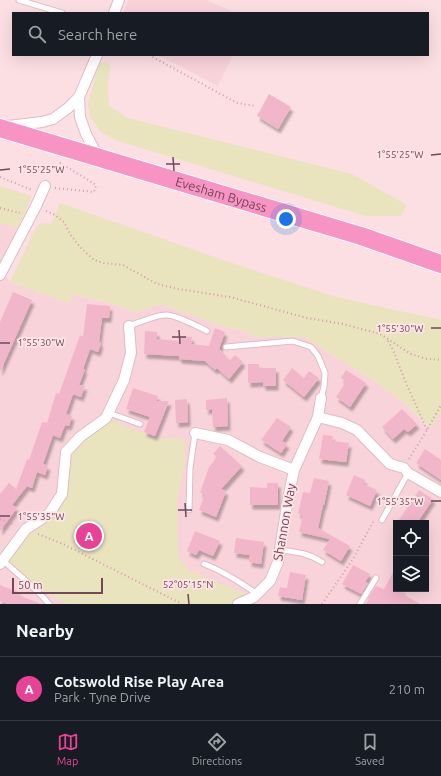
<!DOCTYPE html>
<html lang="en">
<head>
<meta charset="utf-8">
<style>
  :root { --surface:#171b24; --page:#242831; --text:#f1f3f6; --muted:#9ea1a6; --line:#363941; --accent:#e84296 }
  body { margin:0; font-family:Ubuntu,sans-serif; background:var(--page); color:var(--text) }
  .controls { position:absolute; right:12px; bottom:12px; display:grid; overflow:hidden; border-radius:0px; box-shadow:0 4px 16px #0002 }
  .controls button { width:36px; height:36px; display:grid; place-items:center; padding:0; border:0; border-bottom:1px solid var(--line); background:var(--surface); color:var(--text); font:20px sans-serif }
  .scale { position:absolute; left:12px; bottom:10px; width:91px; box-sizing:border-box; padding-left:4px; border:2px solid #724757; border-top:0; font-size:11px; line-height:14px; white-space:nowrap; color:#724757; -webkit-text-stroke:3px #ffe5e8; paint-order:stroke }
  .you { position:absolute; left:286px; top:219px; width:14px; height:14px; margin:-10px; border:3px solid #fff; border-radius:50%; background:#1a73e8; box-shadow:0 0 0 6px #1a73e833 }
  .badge { display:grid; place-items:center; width:26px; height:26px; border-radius:50%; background:var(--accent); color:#fff; font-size:13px; font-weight:700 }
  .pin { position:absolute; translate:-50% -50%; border:2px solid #fff; box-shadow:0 1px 4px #0006 }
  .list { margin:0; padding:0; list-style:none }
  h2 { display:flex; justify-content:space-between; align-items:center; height:52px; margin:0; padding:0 16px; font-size:17px }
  h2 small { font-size:13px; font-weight:400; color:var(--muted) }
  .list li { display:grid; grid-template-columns:26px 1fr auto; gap:12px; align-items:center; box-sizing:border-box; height:64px; padding:0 16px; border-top:1px solid var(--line) }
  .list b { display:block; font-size:15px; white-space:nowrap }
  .list p { margin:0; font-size:13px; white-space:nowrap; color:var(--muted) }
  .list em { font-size:13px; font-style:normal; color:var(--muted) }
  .icon { flex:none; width:22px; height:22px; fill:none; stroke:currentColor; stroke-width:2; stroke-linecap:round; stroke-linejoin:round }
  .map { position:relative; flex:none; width:441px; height:604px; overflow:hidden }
  .search { position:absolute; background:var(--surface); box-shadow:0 4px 16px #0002; left:12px; right:12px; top:12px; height:44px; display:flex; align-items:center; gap:10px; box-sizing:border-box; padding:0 14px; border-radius:0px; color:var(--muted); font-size:15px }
  .sheet { height:116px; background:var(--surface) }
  nav { display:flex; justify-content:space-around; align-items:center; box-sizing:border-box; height:56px; border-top:1px solid var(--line); background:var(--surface); font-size:11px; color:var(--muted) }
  nav a { display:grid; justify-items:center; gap:2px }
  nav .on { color:var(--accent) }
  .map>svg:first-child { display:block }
  .residential { fill:#f9d3da; fill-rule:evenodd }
  .green { fill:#e9e3be }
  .building { fill:#f2b6ca; filter:url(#shadow) }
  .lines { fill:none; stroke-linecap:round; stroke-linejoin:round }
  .lane-casing { stroke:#e0bbc5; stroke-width:7 }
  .street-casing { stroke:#e0bbc5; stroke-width:12 }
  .highway-casing { stroke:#fff; stroke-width:20 }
  .path { stroke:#d69aaf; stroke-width:2; stroke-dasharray:1 3; stroke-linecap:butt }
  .lane { stroke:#fff; stroke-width:5 }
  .street { stroke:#fff; stroke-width:10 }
  .highway { stroke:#f894c3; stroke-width:18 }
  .ticks { fill:none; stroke:#724757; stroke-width:1.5 }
  .labels { text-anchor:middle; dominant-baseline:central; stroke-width:3.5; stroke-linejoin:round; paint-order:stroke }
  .street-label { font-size:13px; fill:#724757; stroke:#ffe5e8 }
  .ticks-label { font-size:10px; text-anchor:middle; fill:#724757; stroke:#ffe5e8; stroke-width:3.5; stroke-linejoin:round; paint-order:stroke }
</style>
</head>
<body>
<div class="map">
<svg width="441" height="604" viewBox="0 0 441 604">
  <defs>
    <filter id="shadow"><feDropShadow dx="2.5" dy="4.5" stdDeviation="1" flood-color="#0004"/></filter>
  </defs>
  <rect width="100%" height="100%" fill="#fcdfe2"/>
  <!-- residential -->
  <g class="residential">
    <polygon points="128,0 207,0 235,13 123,13"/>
    <polygon points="158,55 233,55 218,86"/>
    <path d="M0 223 18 228 1 268 10 282 69 303 73 294 112 304 136 313 160 304 225 327 246 331 252 337H303L373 380 407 405 430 429 441 411V604H0ZM396 523H426V589H396Z"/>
  </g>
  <!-- green -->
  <g class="green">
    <path d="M108 62 111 68C107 81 107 93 109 106L128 118 352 174 407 205 401 216H366L118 141 101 132 90 117 88 104 97 70 101 63Z"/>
    <polygon points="0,186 32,196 18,228 0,223"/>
    <polygon points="60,203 229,262 336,297 441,320 441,411 431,429 407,405 373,380 303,337 252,337 246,331 225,327 160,304 136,313 112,304 73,294 69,303 10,282 36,227 41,223 51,224"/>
    <polygon points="106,418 154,438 185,439 185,463 177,502 178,556 190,571 254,597 238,604 68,604 45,592 23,574 6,558 26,529 49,514 62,494 66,452"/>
  </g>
  <!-- building -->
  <g class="building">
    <polygon points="269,94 291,107 278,129 257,116"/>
    <polygon points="13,292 32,300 0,372 0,322"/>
    <polygon points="87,304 110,306 109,318 102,318 99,342 101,343 98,352 90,349 83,369 85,369 79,385 85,386 81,397 73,394 66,414 72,416 69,426 65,425 60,438 53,435 43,464 48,466 45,475 37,472 32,488 27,486 12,505 17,508 0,531 0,494 9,483 16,489 27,459 29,460 42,422 47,423 56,393 59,394 80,335 83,337"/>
    <polygon points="215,328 225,332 219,349 230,360 235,355 243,362 229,379 217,368 215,370 205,361 179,359 179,356 144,354 145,331 157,332 157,339 180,341 180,336 192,337 191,344 209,346"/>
    <polygon points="248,364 259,364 259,368 276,368 276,386 263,386 263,382 248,383"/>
    <polygon points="292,368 304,378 309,371 319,378 304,397 283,380"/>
    <polygon points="346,370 366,383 350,407 336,397 346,382 341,378"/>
    <polygon points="133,388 158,396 156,401 169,401 155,436 144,432 150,417 126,409"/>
    <polygon points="227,398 228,426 213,427 212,409 206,410 206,400"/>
    <polygon points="187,399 188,422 176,423 175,400"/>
    <polygon points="402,409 417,424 408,432 404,429 393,439 382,427"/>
    <polygon points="277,418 291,427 282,441 287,444 281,453 261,440"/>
    <polygon points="323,435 333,436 332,441 349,443 346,462 319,459"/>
    <polygon points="220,446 242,466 221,489 226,491 216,517 199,510 205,494 200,493 209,467 217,457 213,454"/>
    <polygon points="425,449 441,460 441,480 416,463"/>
    <polygon points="354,475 365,480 363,484 377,490 370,506 346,495"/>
    <polygon points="314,478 329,481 324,505 323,505 318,528 350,546 341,561 323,550 330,539 299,532 303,515 298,514 300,505 303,492 310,493"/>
    <polygon points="267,483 278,483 278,505 250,505 250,487 267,488"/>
    <polygon points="419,490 433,499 417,523 397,523"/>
    <polygon points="195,531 220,541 213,556 199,550 196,555 187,551"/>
    <polygon points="236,538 264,542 261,564 249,562 250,555 234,553"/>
    <polygon points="353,565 370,574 365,582 368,583 361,594 342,584"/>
    <polygon points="396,567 396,589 403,589 401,593 420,604 366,604 369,599 368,598 376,586 384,589"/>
    <polygon points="290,572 306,575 302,600 278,596 280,587 287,588"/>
    <polygon points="0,585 21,593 20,596 39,603 39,604 7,604 0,601"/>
  </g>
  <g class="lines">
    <defs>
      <g id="lane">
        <polyline points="19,0 62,13"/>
        <path d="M129 326C138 323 156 315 165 315 175 314 197 326 207 331"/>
        <polyline points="226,347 293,341 311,347 318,356 325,373 324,387 321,398"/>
        <polyline points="109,413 140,424"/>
        <polyline points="189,510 190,468 195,433"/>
        <polyline points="382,520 408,473"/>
        <path d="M280 550C296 552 308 553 322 562"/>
        <path d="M3 560C18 575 36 588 49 604"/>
        <path d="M204 564C223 571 240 582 257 594"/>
        <polyline points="360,604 376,578"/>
      </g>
      <g id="street">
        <polyline points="114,13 119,0"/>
        <polyline points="79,97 80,117 86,134 98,157"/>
        <polyline points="8,126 42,122 53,119 68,108 79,97 97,55"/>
        <polyline points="0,275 36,206 45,186"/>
        <polyline points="318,417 342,423 357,430 390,464 404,468 408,473 441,492"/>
        <polyline points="195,433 228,440 260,457 294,470"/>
        <polyline points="0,564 26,529 49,514 62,494 66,452 80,437 106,418 124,380 131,353 129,326"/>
        <polyline points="238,604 254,597 270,581 278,562 288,499 294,470 318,417 321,398"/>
      </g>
      <g id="highway">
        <path id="s1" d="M0 128 361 236 441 264"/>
      </g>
    </defs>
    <!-- lane casing -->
    <use href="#lane" class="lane-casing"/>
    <!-- street casing -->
    <use href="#street" class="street-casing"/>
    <!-- highway casing -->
    <use href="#highway" class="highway-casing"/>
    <!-- path -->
    <g class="path">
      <polyline points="149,55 237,103 256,106"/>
      <polyline points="0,177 32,190"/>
      <polyline points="55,188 94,192 96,185 59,162"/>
      <polyline points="0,208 20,213"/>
      <polyline points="46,211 55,215 64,222 70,234 81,248 94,260 104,263 123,265 157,284 178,289 230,297 307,318 343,324 380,334 411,354 427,359 441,360"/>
      <polyline points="388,341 393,350 406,383 427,430"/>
      <polyline points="409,459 427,430 441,405"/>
      <polyline points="0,519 15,525"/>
      <polyline points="38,534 63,544 182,604"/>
      <polyline points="322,604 353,559 374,520"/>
    </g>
    <!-- lane -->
    <use href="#lane" class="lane"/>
    <!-- street -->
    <use href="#street" class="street"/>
    <!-- highway -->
    <use href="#highway" class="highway"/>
  </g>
  <!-- ticks -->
  <path class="ticks" d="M431 155 441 154M173 157 174 171M166 164H180M0 170 10 169M431 328H441M179 330 180 344M172 337H186M0 343H10M431 501H441M185 503 186 517M178 510H192M0 516H10M188 594 189 604"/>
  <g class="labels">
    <!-- street labels -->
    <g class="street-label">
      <text stroke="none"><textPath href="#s1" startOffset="231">Evesham Bypass</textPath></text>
      <text transform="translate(284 522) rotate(-80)">Shannon Way</text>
    </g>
  </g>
  <g class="ticks-label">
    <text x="400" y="158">1°55'25"W</text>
    <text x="41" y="173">1°55'25"W</text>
    <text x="400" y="332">1°55'30"W</text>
    <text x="41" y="346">1°55'30"W</text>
    <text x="400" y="505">1°55'35"W</text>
    <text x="41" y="520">1°55'35"W</text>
    <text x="188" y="588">52°05'15"N</text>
  </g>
</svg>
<div class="controls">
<button><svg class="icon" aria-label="locate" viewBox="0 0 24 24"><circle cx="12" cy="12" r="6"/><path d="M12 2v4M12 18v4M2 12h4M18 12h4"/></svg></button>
<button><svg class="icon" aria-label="layers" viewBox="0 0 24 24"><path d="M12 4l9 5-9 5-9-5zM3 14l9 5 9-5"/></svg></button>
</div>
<div class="scale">50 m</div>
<div class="you"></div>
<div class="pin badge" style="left:89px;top:536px">A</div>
<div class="search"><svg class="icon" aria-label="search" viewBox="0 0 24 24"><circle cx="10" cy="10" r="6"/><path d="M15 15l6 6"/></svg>Search here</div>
</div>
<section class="sheet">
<h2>Nearby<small></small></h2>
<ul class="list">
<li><span class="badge">A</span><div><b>Cotswold Rise Play Area</b><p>Park · Tyne Drive</p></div><em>210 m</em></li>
</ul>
</section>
<nav>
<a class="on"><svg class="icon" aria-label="map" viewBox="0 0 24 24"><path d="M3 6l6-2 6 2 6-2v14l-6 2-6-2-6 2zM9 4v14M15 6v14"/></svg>Map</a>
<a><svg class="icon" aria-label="directions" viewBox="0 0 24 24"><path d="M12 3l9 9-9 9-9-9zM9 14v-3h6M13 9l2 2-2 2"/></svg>Directions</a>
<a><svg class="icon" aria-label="saved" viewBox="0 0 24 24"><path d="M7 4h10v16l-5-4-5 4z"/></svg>Saved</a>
</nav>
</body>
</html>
